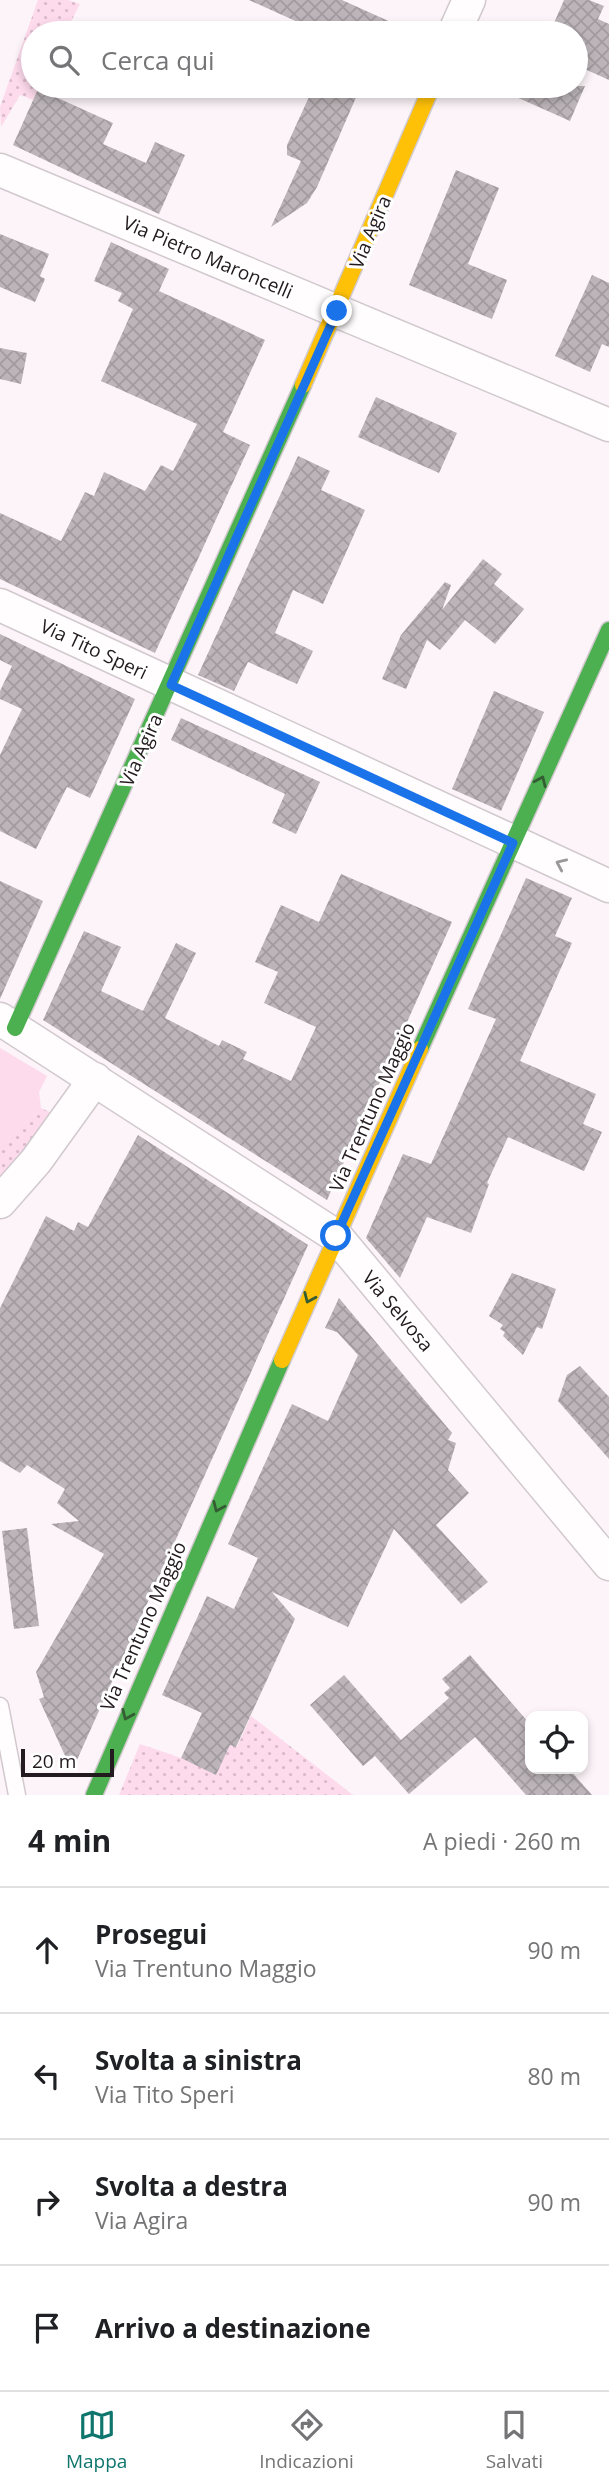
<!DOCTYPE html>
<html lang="it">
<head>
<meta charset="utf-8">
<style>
  :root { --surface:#fff; --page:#f2f2f2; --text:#202124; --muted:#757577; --line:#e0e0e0; --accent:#0f766e }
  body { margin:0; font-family:"Open Sans",sans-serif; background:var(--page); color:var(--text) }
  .controls { position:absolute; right:21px; bottom:21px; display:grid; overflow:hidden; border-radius:14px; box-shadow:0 4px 10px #0003 }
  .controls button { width:63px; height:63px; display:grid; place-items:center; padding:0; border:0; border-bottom:2px solid var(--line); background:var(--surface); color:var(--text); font:35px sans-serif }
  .scale { position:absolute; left:21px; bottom:18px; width:93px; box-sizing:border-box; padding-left:7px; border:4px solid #221a1e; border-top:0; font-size:19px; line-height:24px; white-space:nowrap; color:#221a1e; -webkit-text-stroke:5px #fff; paint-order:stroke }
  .stop { position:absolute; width:21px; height:21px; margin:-16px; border:5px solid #1a73e8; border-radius:50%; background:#fff }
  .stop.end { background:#1a73e8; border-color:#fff; box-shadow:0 2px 7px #0008 }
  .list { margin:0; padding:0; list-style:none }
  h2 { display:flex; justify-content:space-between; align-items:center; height:91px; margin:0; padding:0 28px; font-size:30px }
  h2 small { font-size:23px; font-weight:400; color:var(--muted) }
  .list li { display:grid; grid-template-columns:46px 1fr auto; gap:21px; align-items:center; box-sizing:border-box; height:126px; padding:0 28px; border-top:2px solid var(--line) }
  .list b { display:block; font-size:26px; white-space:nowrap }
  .list p { margin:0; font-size:23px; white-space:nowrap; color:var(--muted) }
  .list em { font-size:23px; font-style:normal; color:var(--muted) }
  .icon { flex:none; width:38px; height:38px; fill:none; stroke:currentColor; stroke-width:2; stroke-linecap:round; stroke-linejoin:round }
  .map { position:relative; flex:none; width:609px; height:1795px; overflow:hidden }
  .search { position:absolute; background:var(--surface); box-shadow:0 4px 10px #0003; left:21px; right:21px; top:21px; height:77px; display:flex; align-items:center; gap:18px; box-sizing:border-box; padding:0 24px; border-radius:38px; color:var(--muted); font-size:26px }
  .sheet { height:595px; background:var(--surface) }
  nav { display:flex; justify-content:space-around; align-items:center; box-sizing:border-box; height:98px; border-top:2px solid var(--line); background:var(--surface); font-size:19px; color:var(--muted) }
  nav a { display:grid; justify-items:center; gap:4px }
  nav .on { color:var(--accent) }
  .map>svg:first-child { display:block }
  .grass { fill:url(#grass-dots) }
  .park { fill:#fddaec }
  .building { fill:url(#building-cross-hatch) }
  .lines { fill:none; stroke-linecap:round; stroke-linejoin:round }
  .lane-casing { stroke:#d1c9cd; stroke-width:19 }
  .street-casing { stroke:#d1c9cd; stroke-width:35 }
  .fast-casing { stroke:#d1c9cd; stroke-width:19 }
  .slow-casing { stroke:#d1c9cd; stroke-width:19 }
  .lane { stroke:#fffdfe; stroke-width:16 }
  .street { stroke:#fffdfe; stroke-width:32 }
  .fast { stroke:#4caf50; stroke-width:16 }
  .slow { stroke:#ffc107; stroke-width:16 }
  .oneway { stroke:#355d34 }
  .oneway2 { stroke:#9c9799 }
  .route { stroke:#1a73e8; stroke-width:9 }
  .labels { text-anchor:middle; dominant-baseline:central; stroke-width:6; stroke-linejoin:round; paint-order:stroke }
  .street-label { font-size:19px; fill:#221a1e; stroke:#fff }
</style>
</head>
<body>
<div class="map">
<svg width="609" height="1795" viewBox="0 0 609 1795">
  <defs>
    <pattern id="grass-dots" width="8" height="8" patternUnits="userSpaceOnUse" patternTransform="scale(1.75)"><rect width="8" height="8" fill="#fddaec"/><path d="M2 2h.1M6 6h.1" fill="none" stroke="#d9baca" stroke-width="1.8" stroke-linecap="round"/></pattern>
    <pattern id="building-cross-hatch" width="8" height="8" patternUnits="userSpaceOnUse" patternTransform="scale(1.75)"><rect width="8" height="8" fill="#bcb4b8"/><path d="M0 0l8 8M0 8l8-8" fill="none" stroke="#a19a9e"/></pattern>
  </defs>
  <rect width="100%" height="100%" fill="#fcf4f8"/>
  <!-- grass -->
  <g class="grass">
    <polygon points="38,0 68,0 80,4 65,33 33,33 33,86 40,86 33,100 20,95 1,127 0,107"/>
    <polygon points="41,1108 54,1114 22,1156 0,1176 0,1145"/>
    <polygon points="251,1716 353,1795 119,1795 140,1744 181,1758 216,1774 230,1745 237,1747"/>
  </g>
  <!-- park -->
  <polygon class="park" points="0,1048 47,1076 39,1092 41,1108 0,1145"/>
  <!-- building -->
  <g class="building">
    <polygon points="249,0 342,0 415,33 322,33"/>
    <polygon points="564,0 589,0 604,6 598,19 609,24 609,80 576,65 576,33 559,33 551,30"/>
    <polygon points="314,86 361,86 317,187 307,203 271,227 301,161 287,155 287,145"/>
    <polygon points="492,86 585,86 570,121"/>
    <polygon points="38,89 113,123 103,144 146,163 155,142 185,155 159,214 13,145"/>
    <polygon points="456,170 499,188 468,264 507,280 492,319 409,285"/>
    <polygon points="0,234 49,254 40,276 45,279 35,302 0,287"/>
    <polygon points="111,242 169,269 159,291 265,340 223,432 250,445 155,653 0,579 0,513 61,541 85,492 94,496 104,472 145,491 161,465 173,471 197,424 101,381 133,309 118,301 122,293 94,281"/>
    <polygon points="592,275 609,283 609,347 602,344 590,372 555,356"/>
    <polygon points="0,348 27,353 21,384 0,379"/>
    <polygon points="376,397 457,433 439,473 358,437"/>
    <polygon points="298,456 330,471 321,490 365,510 323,604 293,590 275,633 313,651 297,684 248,662 234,691 198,675"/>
    <polygon points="483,559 502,574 494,584 524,609 495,644 465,620 440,650 427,640 406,689 382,679 401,635 445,582 451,585 442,610"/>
    <polygon points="0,634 135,699 90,798 67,787 36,849 0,831 0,755 22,709 0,699 0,691 12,666 0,660"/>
    <polygon points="494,691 544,712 501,811 452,789"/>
    <polygon points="181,718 320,782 296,834 272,823 285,794 171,740"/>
    <polygon points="341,874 452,922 327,1200 43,1020 84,931 121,947 101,991 143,1011 176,943 196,953 165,1018 219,1046 222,1040 247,1052 243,1059 291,1081 316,1027 264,1003 278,972 255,962 281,905 319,922"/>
    <polygon points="526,878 572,898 555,936 572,943 520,1061 596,1094 583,1124 602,1132 584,1171 508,1137 487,1183 489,1184 471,1233 427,1217 400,1278 366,1238 403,1154 431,1164 496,1019 468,1009"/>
    <polygon points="0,881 43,901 0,999"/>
    <polygon points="138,1135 308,1245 72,1771 39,1699 44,1697 36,1672 104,1554 51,1524 79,1521 57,1503 65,1489 27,1465 20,1473 0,1461 0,1308 46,1216 74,1231 78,1222 88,1227"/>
    <polygon points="512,1273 556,1289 542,1329 537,1327 523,1355 503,1336 505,1332 500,1329 503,1325 489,1316"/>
    <polygon points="339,1298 452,1433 448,1440 456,1443 448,1470 469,1493 436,1525 488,1582 461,1604 394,1529 348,1627 272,1592 295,1619 236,1747 230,1745 216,1775 181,1758 202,1713 162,1695 207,1596 234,1609 258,1558 228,1544 292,1404 328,1421 358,1355 337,1332 325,1328"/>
    <polygon points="580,1366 609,1397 609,1459 558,1401 567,1375"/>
    <polygon points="27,1528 39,1626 14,1629 2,1531"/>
    <polygon points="470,1655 530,1724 530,1769 569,1769 592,1795 526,1795 475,1737 409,1794 375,1756 363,1766 310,1705 344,1675 401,1740 449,1698 444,1693 450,1688 442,1679"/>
  </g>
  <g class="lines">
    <defs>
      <polyline id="lane" points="0,1706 17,1795"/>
      <g id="street">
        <polyline points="454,33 469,0"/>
        <polyline points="0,170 609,425"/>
        <polyline points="0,605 609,886"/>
        <polyline points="0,1019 336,1236 609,1564"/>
        <polyline points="0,1202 36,1161 95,1079"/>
      </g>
      <g id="fast">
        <polyline points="15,1028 303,385"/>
        <polyline points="420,1049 609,630"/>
        <polyline points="94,1795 282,1360"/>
      </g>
      <g id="slow">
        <polyline points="303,385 432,86"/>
        <polyline points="282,1360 420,1049"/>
      </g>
    </defs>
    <!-- lane casing -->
    <use href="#lane" class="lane-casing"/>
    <!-- street casing -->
    <use href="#street" class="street-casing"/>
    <!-- fast casing -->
    <use href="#fast" class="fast-casing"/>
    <!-- slow casing -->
    <use href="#slow" class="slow-casing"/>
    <!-- lane -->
    <use href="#lane" class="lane"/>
    <!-- street -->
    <use href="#street" class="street"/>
    <!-- fast -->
    <use href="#fast" class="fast"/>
    <!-- slow -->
    <use href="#slow" class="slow"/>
  </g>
  <!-- one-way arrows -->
  <defs><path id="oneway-chevron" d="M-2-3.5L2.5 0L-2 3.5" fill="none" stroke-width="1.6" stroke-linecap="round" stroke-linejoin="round" transform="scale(1.75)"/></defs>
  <g class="oneway">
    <use href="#oneway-chevron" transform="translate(541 781) rotate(-66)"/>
    <use href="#oneway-chevron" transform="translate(309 1298) rotate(114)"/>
    <use href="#oneway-chevron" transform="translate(218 1507) rotate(114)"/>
    <use href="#oneway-chevron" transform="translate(127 1715) rotate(114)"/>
  </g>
  <use class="oneway2" href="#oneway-chevron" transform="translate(561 864) rotate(-156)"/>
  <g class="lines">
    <!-- route -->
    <polyline class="route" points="336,1236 513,843 171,685 337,311"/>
  </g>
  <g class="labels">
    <!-- street labels -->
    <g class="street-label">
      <text transform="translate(370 232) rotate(-67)">Via Agira</text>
      <text transform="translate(208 257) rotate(23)">Via Pietro Maroncelli</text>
      <text transform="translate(94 649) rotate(25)">Via Tito Speri</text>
      <text transform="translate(141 750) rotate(-66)">Via Agira</text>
      <text transform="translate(372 1107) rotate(-66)">Via Trentuno Maggio</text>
      <text transform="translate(398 1311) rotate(50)">Via Selvosa</text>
      <text transform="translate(143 1626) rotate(-66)">Via Trentuno Maggio</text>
    </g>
  </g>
</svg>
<div class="controls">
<button><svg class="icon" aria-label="locate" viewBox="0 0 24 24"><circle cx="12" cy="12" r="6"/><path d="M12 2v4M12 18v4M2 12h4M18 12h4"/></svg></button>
</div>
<div class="scale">20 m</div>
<div class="stop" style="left:336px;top:1236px"></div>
<div class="stop end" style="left:337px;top:311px"></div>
<div class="search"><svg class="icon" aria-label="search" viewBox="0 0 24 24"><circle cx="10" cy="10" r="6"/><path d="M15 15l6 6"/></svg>Cerca qui</div>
</div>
<section class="sheet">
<h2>4 min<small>A piedi · 260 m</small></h2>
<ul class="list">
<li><svg class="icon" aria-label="ahead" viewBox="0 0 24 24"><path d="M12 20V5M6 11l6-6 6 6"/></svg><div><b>Prosegui</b><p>Via Trentuno Maggio</p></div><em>90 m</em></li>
<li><svg class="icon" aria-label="left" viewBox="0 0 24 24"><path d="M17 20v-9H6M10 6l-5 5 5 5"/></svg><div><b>Svolta a sinistra</b><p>Via Tito Speri</p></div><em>80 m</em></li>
<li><svg class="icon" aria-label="right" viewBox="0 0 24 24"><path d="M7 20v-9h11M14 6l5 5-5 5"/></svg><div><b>Svolta a destra</b><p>Via Agira</p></div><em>90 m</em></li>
<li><svg class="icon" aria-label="arrive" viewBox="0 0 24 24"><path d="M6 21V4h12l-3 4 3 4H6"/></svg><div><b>Arrivo a destinazione</b></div></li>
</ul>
</section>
<nav>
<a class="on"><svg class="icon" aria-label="map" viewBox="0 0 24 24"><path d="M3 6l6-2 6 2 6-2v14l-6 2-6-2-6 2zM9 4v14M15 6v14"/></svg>Mappa</a>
<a><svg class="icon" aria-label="directions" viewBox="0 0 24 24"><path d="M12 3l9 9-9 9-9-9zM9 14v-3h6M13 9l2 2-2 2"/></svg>Indicazioni</a>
<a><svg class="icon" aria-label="saved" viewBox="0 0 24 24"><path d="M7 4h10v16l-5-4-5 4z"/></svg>Salvati</a>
</nav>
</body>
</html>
